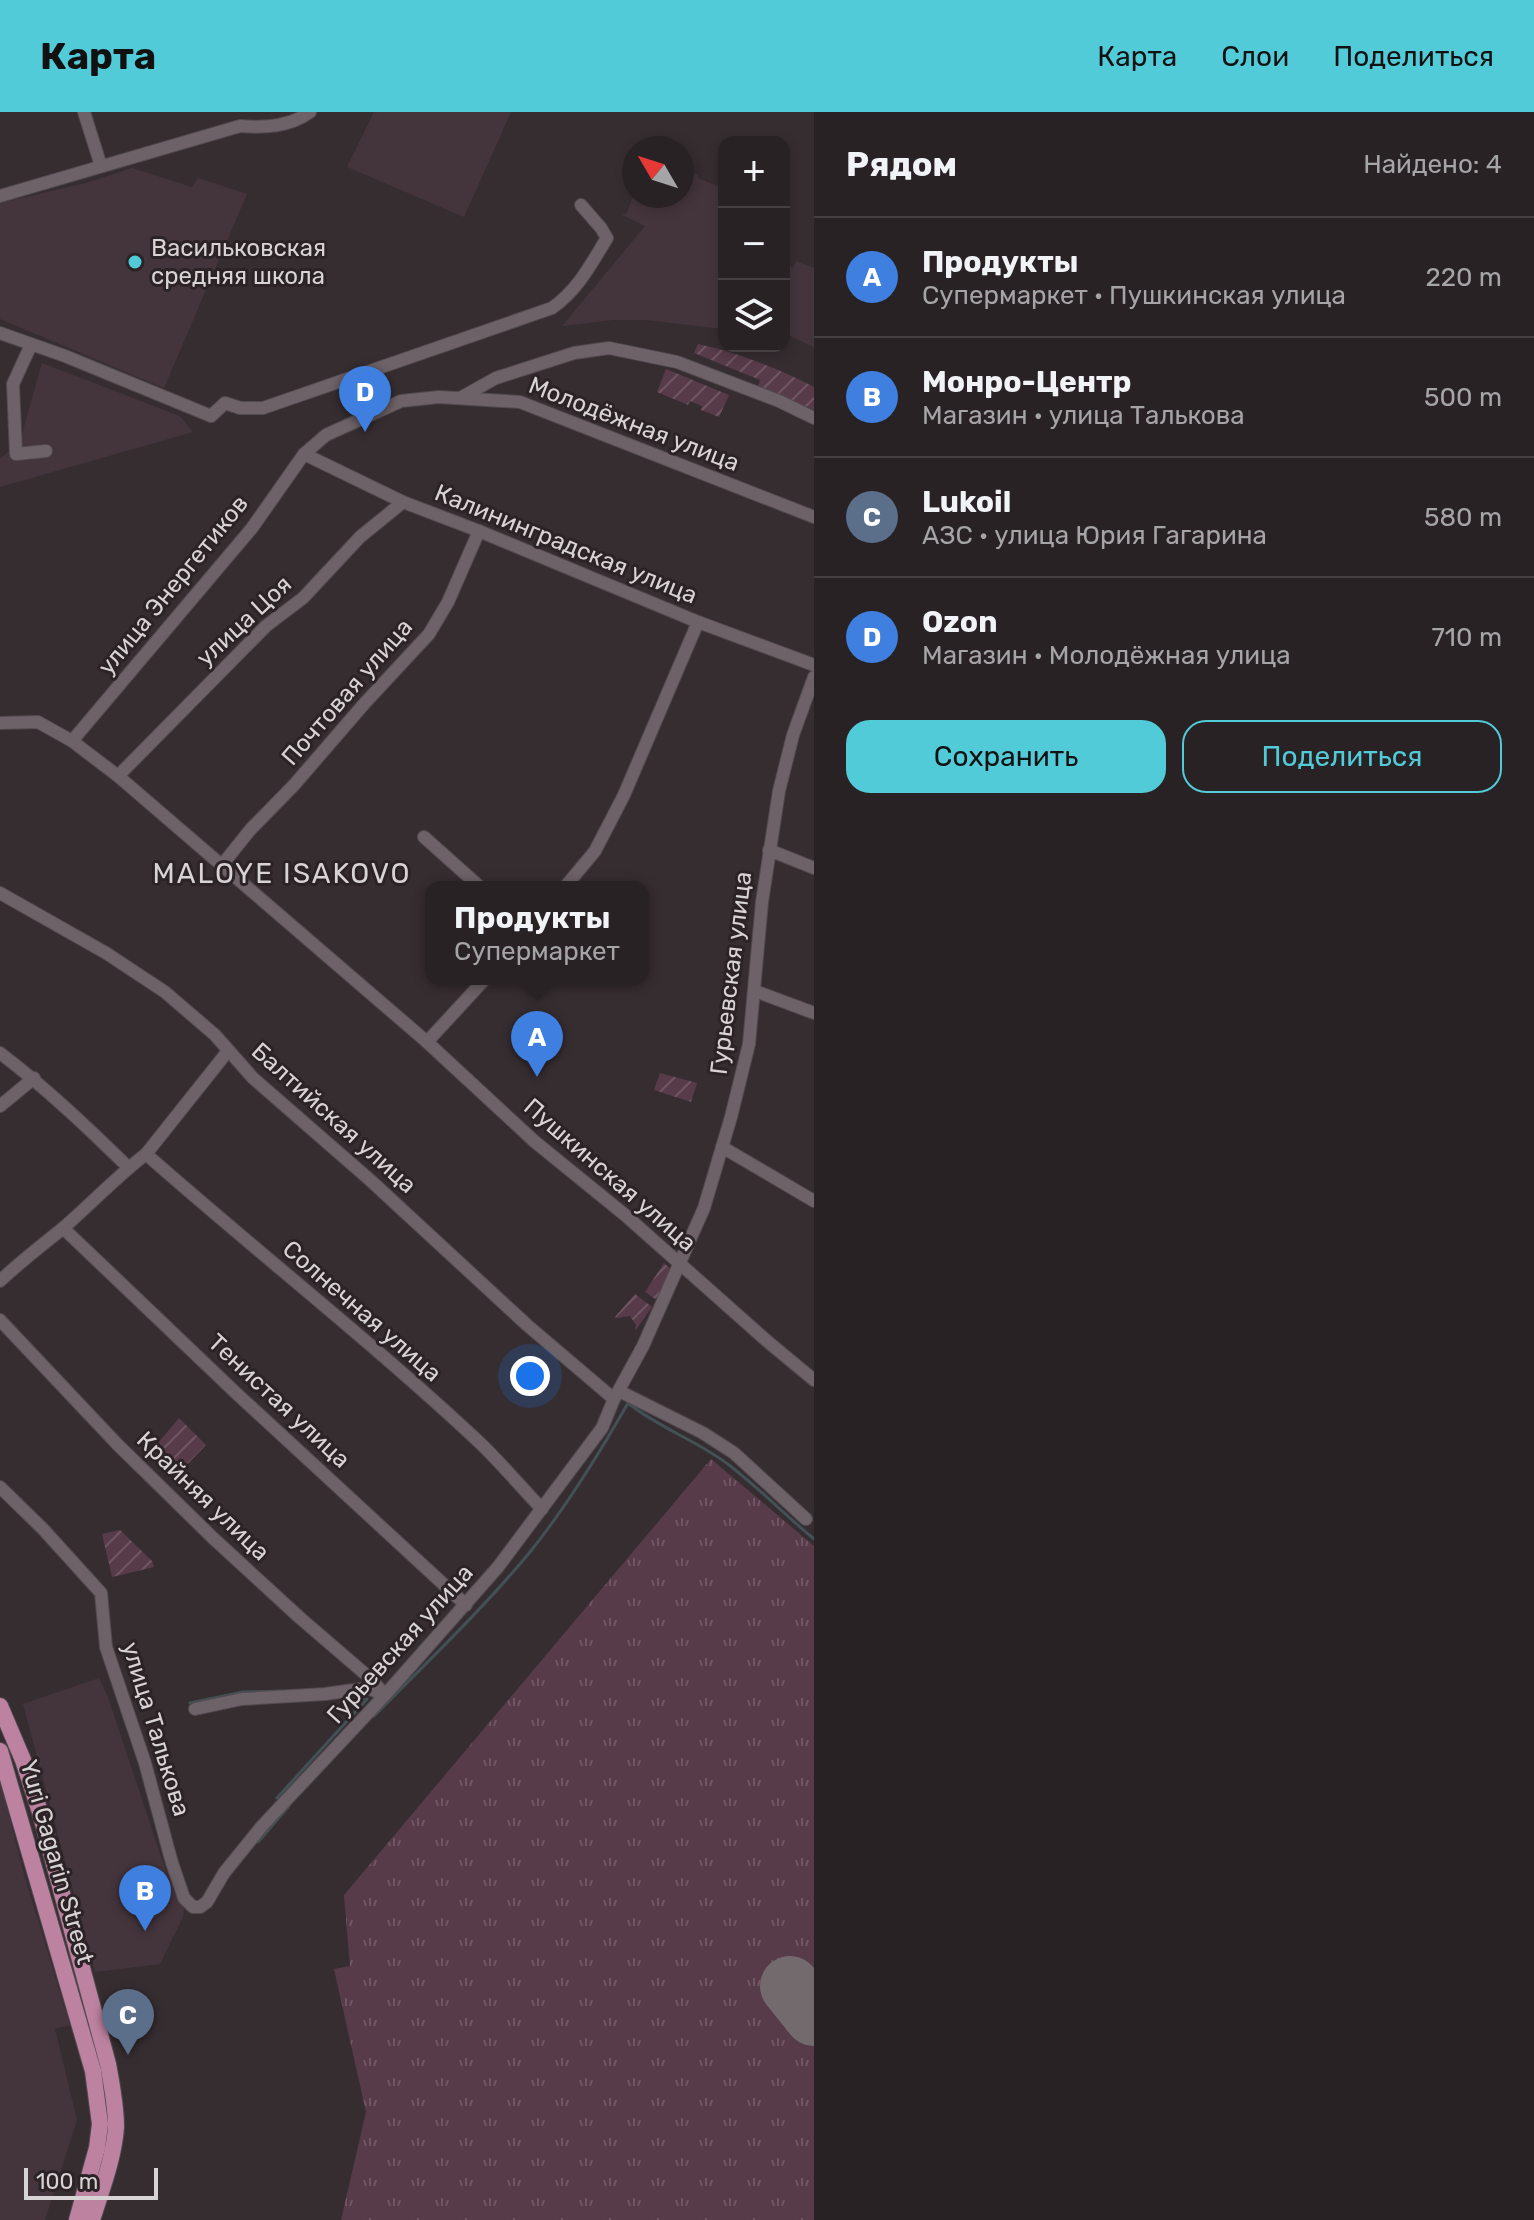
<!DOCTYPE html>
<html lang="ru">
<head>
<meta charset="utf-8">
<style>
  :root { --surface:#282225; --page:#342f32; --text:#f1f3f6; --muted:#a5a4a7; --line:#443f42; --accent:#52cbd8 }
  body { margin:0; font-family:Rubik,sans-serif; background:var(--page); color:var(--text) }
  .controls { position:absolute; right:24px; top:24px; display:grid; overflow:hidden; border-radius:16px; box-shadow:0 4px 12px #0003 }
  .controls button { width:72px; height:72px; display:grid; place-items:center; padding:0; border:0; border-bottom:2px solid var(--line); background:var(--surface); color:var(--text); font:40px sans-serif }
  .compass { position:absolute; left:622px; top:24px; width:72px; height:72px; border-radius:50%; background:var(--surface); box-shadow:0 4px 12px #0003; rotate:309deg }
  .scale { position:absolute; left:24px; bottom:20px; width:134px; box-sizing:border-box; padding-left:8px; border:4px solid #d8d3d5; border-top:0; font-size:22px; line-height:28px; white-space:nowrap; color:#d8d3d5; -webkit-text-stroke:6px #2c2327; paint-order:stroke }
  .you { position:absolute; left:530px; top:1264px; width:28px; height:28px; margin:-20px; border:6px solid #fff; border-radius:50%; background:#1a73e8; box-shadow:0 0 0 12px #1a73e833 }
  .badge { display:grid; place-items:center; width:52px; height:52px; border-radius:50%; background:var(--accent); color:#fff; font-size:26px; font-weight:700 }
  .pin { position:absolute; translate:-50% -66px; filter:drop-shadow(0 2px 4px #0008) }
  .pin::after { content:''; position:absolute; top:42px; width:28px; height:24px; background:inherit; clip-path:polygon(0 0,100% 0,50% 100%) }
  .popup { position:absolute; left:425px; top:769px; width:224px; height:104px; box-sizing:border-box; display:grid; place-content:center; border-radius:16px; background:var(--surface); filter:drop-shadow(0 2px 6px #0005); font-size:26px; white-space:nowrap; color:var(--muted) }
  .popup b { font-size:30px; color:var(--text) }
  .popup::after { content:''; position:absolute; left:50%; top:100%; margin-left:-16px; border:16px solid transparent; border-top-color:var(--surface) }
  .list { margin:0; padding:0; list-style:none }
  h2 { display:flex; justify-content:space-between; align-items:center; height:104px; margin:0; padding:0 32px; font-size:34px }
  h2 small { font-size:26px; font-weight:400; color:var(--muted) }
  .list li { display:grid; grid-template-columns:52px 1fr auto; gap:24px; align-items:center; box-sizing:border-box; height:120px; padding:0 32px; border-top:2px solid var(--line) }
  .list b { display:block; font-size:30px; white-space:nowrap }
  .list p { margin:0; font-size:26px; white-space:nowrap; color:var(--muted) }
  .list em { font-size:26px; font-style:normal; color:var(--muted) }
  .actions { display:flex; gap:16px; padding:24px 32px }
  .actions a { flex:1; padding:18px 0; border:2px solid var(--accent); border-radius:24px; text-align:center; font-size:28px; color:var(--accent) }
  .actions .main { background:var(--accent); color:#111 }
  .icon { flex:none; width:44px; height:44px; fill:none; stroke:currentColor; stroke-width:2; stroke-linecap:round; stroke-linejoin:round }
  .map { position:relative; flex:none; width:814px; height:2108px; overflow:hidden }
  header { display:flex; align-items:center; gap:48px; box-sizing:border-box; height:112px; padding:0 40px; background:var(--accent); color:#111 }
  header strong { font-size:38px }
  nav { display:flex; gap:44px; margin-inline-start:auto; font-size:28px }
  main { display:flex }
  aside { flex:1; background:var(--surface) }
  .map>svg:first-child { display:block }
  .built { fill:#44353c }
  .grass { fill:url(#grass-tufts) }
  .garden { fill:url(#garden-furrows) }
  .lines { fill:none; stroke-linecap:round; stroke-linejoin:round }
  .stream { stroke:#415154; stroke-width:3 }
  .runway { stroke:#726a6d; stroke-width:60 }
  .minor-casing { stroke:#514a4e; stroke-width:14 }
  .major-casing { stroke:#514a4e; stroke-width:18 }
  .minor { stroke:#6d6267; stroke-width:12 }
  .major { stroke:#bd82a0; stroke-width:16 }
  .poi-dot { fill:#52cbd8; stroke:#2c2327; stroke-width:3 }
  .labels { text-anchor:middle; dominant-baseline:central; stroke-width:6; stroke-linejoin:round; paint-order:stroke }
  .poi-label { font-size:24px; fill:#d8d3d5; stroke:#2c2327; text-anchor:start }
  .street-label { font-size:24px; fill:#d8d3d5; stroke:#2c2327 }
  .quarter-label { font-size:28px; letter-spacing:2px; fill:#d8d3d5; stroke:#2c2327 }
</style>
</head>
<body>
<header>
<strong>Карта</strong>
<nav><a>Карта</a><a>Слои</a><a>Поделиться</a></nav>
</header>
<main>
<div class="map">
<svg width="814" height="2108" viewBox="0 0 814 2108">
  <defs>
    <pattern id="grass-tufts" width="24" height="20" patternUnits="userSpaceOnUse" patternTransform="scale(2)"><rect width="24" height="20" fill="#583b49"/><path d="M3 7l-1-3M5 7V3M7 7l1-3M15 17l-1-3M17 17v-4M19 17l1-3" fill="none" stroke="#6f5662"/></pattern>
    <pattern id="garden-furrows" width="10" height="10" patternUnits="userSpaceOnUse" patternTransform="scale(2)"><rect width="10" height="10" fill="#583b49"/><path d="M-1 1l2-2M0 10L10 0M9 11l2-2" fill="none" stroke="#6f5662"/></pattern>
  </defs>
  <rect width="100%" height="100%" fill="#362d31"/>
  <!-- built -->
  <g class="built">
    <polygon points="374,0 511,0 464,105 347,55"/>
    <polygon points="132,56 192,75 198,66 247,82 164,276 0,207 0,91 86,71"/>
    <polygon points="682,56 698,63 698,66 724,77 724,217 646,208 613,208 562,214 645,114 622,103 627,101 634,82 634,84 682,84"/>
    <polygon points="796,149 814,156 814,235 784,221 784,152 793,156"/>
    <polygon points="42,251 180,304 193,320 0,375 0,347 20,329"/>
    <polygon points="99,1566 108,1585 162,1748 175,1781 184,1797 183,1805 160,1852 95,1860 23,1592"/>
    <polygon points="0,1667 23,1759 70,1913 55,1917 77,2008 45,2108 0,2108"/>
  </g>
  <!-- grass -->
  <polygon class="grass" points="711,1347 814,1434 814,1889 796,1866 782,1876 814,1917 814,2108 341,2108 366,2000 334,1857 350,1854 344,1783"/>
  <!-- garden -->
  <g class="garden">
    <path d="M698 232C739 241 777 256 814 275V298L758 274 760 268 694 241Z"/>
    <polygon points="666,257 729,283 719,305 701,298 702,294 690,289 688,293 657,280"/>
    <polygon points="660,961 697,971 691,990 654,978"/>
    <polygon points="664,1151 671,1157 658,1189 645,1180"/>
    <polygon points="635,1182 652,1195 635,1219 636,1213 630,1204 617,1206 615,1205"/>
    <polygon points="179,1306 206,1333 173,1367 148,1343"/>
    <polygon points="120,1418 152,1449 154,1455 112,1465 102,1422"/>
  </g>
  <g class="lines">
    <!-- stream -->
    <g class="stream">
      <polyline points="190,1591 243,1580 281,1579"/>
      <path d="M374 1604C427 1550 482 1498 530 1440 567 1394 599 1342 628 1291 659 1316 698 1329 729 1353 759 1376 785 1403 814 1427"/>
      <polyline points="277,1686 367,1587 352,1584"/>
      <polyline points="258,1730 289,1694"/>
    </g>
    <!-- runway -->
    <polyline class="runway" points="790,1874 814,1904"/>
    <defs>
      <g id="minor">
        <polyline points="84,0 101,54"/>
        <path d="M0 84 240 14C264 16 290 15 310 0"/>
        <path d="M0 221 65 244 211 304 225 291 240 296H263L552 196C578 178 591 152 607 126L601 116 581 93"/>
        <polyline points="31,233 13,272 16,342 46,339"/>
        <polyline points="460,286 496,266 574,241 609,236 677,250 779,289 814,306"/>
        <polyline points="304,342 403,390 479,419 698,510 814,553"/>
        <polyline points="0,611 38,610 72,629 118,664 427,930 534,1029 625,1103 767,1229 814,1268"/>
        <polyline points="72,629 252,416 304,342 326,323 401,289 439,285 520,290 814,405"/>
        <polyline points="118,664 266,514 303,486 360,425 403,390"/>
        <polyline points="424,725 480,775"/>
        <polyline points="769,738 814,756"/>
        <polyline points="222,753 250,718 294,673 364,592 429,522 448,490 479,419"/>
        <polyline points="565,775 595,739 624,683 698,510"/>
        <polyline points="0,781 106,841 165,880 215,923 253,966 370,1068 527,1213 614,1287 602,1316 498,1455 385,1583 262,1714 224,1761 207,1790 200,1795 193,1795 184,1786 172,1751 145,1651 106,1535 101,1481 43,1417 0,1375"/>
        <polyline points="755,879 814,901"/>
        <polyline points="427,930 485,867"/>
        <path d="M0 941C46 976 87 1015 128 1055"/>
        <polyline points="0,994 34,966"/>
        <polyline points="722,1035 814,1089"/>
        <path d="M146 1042C256 1139 372 1230 479 1330 501 1351 521 1375 542 1397"/>
        <polyline points="63,1116 236,1281 466,1493"/>
        <path d="M0 1169C20 1150 41 1134 62 1117 90 1093 116 1065 146 1042L228 939"/>
        <polyline points="0,1208 118,1333 213,1426 299,1505 371,1567 385,1583"/>
        <polyline points="619,1279 703,1321 734,1341 806,1407"/>
        <polyline points="614,1287 643,1234 704,1096 731,1005 749,932 762,790 779,679 793,623 814,565"/>
        <polyline points="195,1597 242,1587 325,1582 368,1576 382,1582"/>
      </g>
      <g id="major">
        <path d="M0 1594 23 1648 40 1700 108 1952C112 1973 116 1994 116 2015 114 2046 101 2079 92 2108"/>
        <polyline points="0,1639 93,1959 100,2012 97,2036 77,2108"/>
      </g>
    </defs>
    <!-- minor casing -->
    <use href="#minor" class="minor-casing"/>
    <!-- major casing -->
    <use href="#major" class="major-casing"/>
    <!-- minor -->
    <use href="#minor" class="minor"/>
    <!-- major -->
    <use href="#major" class="major"/>
  </g>
  <!-- markers -->
  <circle class="poi-dot" cx="135" cy="150" r="8"/>
  <g class="labels">
    <!-- poi labels -->
    <g class="poi-label">
      <text x="151" y="136">Васильковская<tspan x="151" dy="28">средняя школа</tspan></text>
    </g>
    <!-- street labels -->
    <g class="street-label">
      <text transform="translate(634 312) rotate(21)">Молодёжная улица</text>
      <text transform="translate(566 432) rotate(22)">Калининградская улица</text>
      <text transform="translate(173 473) rotate(-51)">улица Энергетиков</text>
      <text transform="translate(244 509) rotate(-43)">улица Цоя</text>
      <text transform="translate(347 580) rotate(-49)">Почтовая улица</text>
      <text transform="translate(731 861) rotate(-83)">Гурьевская улица</text>
      <text transform="translate(334 1006) rotate(42)">Балтийская улица</text>
      <text transform="translate(610 1063) rotate(41)">Пушкинская улица</text>
      <text transform="translate(362 1199) rotate(41)">Солнечная улица</text>
      <text transform="translate(279 1289) rotate(43)">Тенистая улица</text>
      <text transform="translate(203 1384) rotate(44)">Крайняя улица</text>
      <text transform="translate(400 1532) rotate(-48)">Гурьевская улица</text>
      <text transform="translate(156 1617) rotate(73)">улица Талькова</text>
      <text transform="translate(57 1750) rotate(74)">Yuri Gagarin Street</text>
    </g>
    <!-- quarter labels -->
    <g class="quarter-label">
      <text x="282" y="761">MALOYE ISAKOVO</text>
    </g>
  </g>
</svg>
<div class="controls">
<button>+</button>
<button>−</button>
<button><svg class="icon" aria-label="layers" viewBox="0 0 24 24"><path d="M12 4l9 5-9 5-9-5zM3 14l9 5 9-5"/></svg></button>
</div>
<svg class="compass" viewBox="-18 -18 36 36"><path d="M0-13l5 13h-10z" fill="#e53935"/><path d="M0 13l5-13h-10z" fill="#a5a4a7"/></svg>
<div class="scale">100 m</div>
<div class="you"></div>
<div class="pin badge" style="left:537px;top:965px;background:#3f7fe0">A</div>
<div class="popup"><b>Продукты</b>Супермаркет</div>
<div class="pin badge" style="left:145px;top:1819px;background:#3f7fe0">B</div>
<div class="pin badge" style="left:128px;top:1943px;background:#5c6f8a">C</div>
<div class="pin badge" style="left:365px;top:320px;background:#3f7fe0">D</div>
</div>
<aside>
<h2>Рядом<small>Найдено: 4</small></h2>
<ul class="list">
<li><span class="badge" style="background:#3f7fe0">A</span><div><b>Продукты</b><p>Супермаркет · Пушкинская улица</p></div><em>220 m</em></li>
<li><span class="badge" style="background:#3f7fe0">B</span><div><b>Монро-Центр</b><p>Магазин · улица Талькова</p></div><em>500 m</em></li>
<li><span class="badge" style="background:#5c6f8a">C</span><div><b>Lukoil</b><p>АЗС · улица Юрия Гагарина</p></div><em>580 m</em></li>
<li><span class="badge" style="background:#3f7fe0">D</span><div><b>Ozon</b><p>Магазин · Молодёжная улица</p></div><em>710 m</em></li>
</ul>
<div class="actions"><a class="main">Сохранить</a><a>Поделиться</a></div>
</aside>
</main>
</body>
</html>
